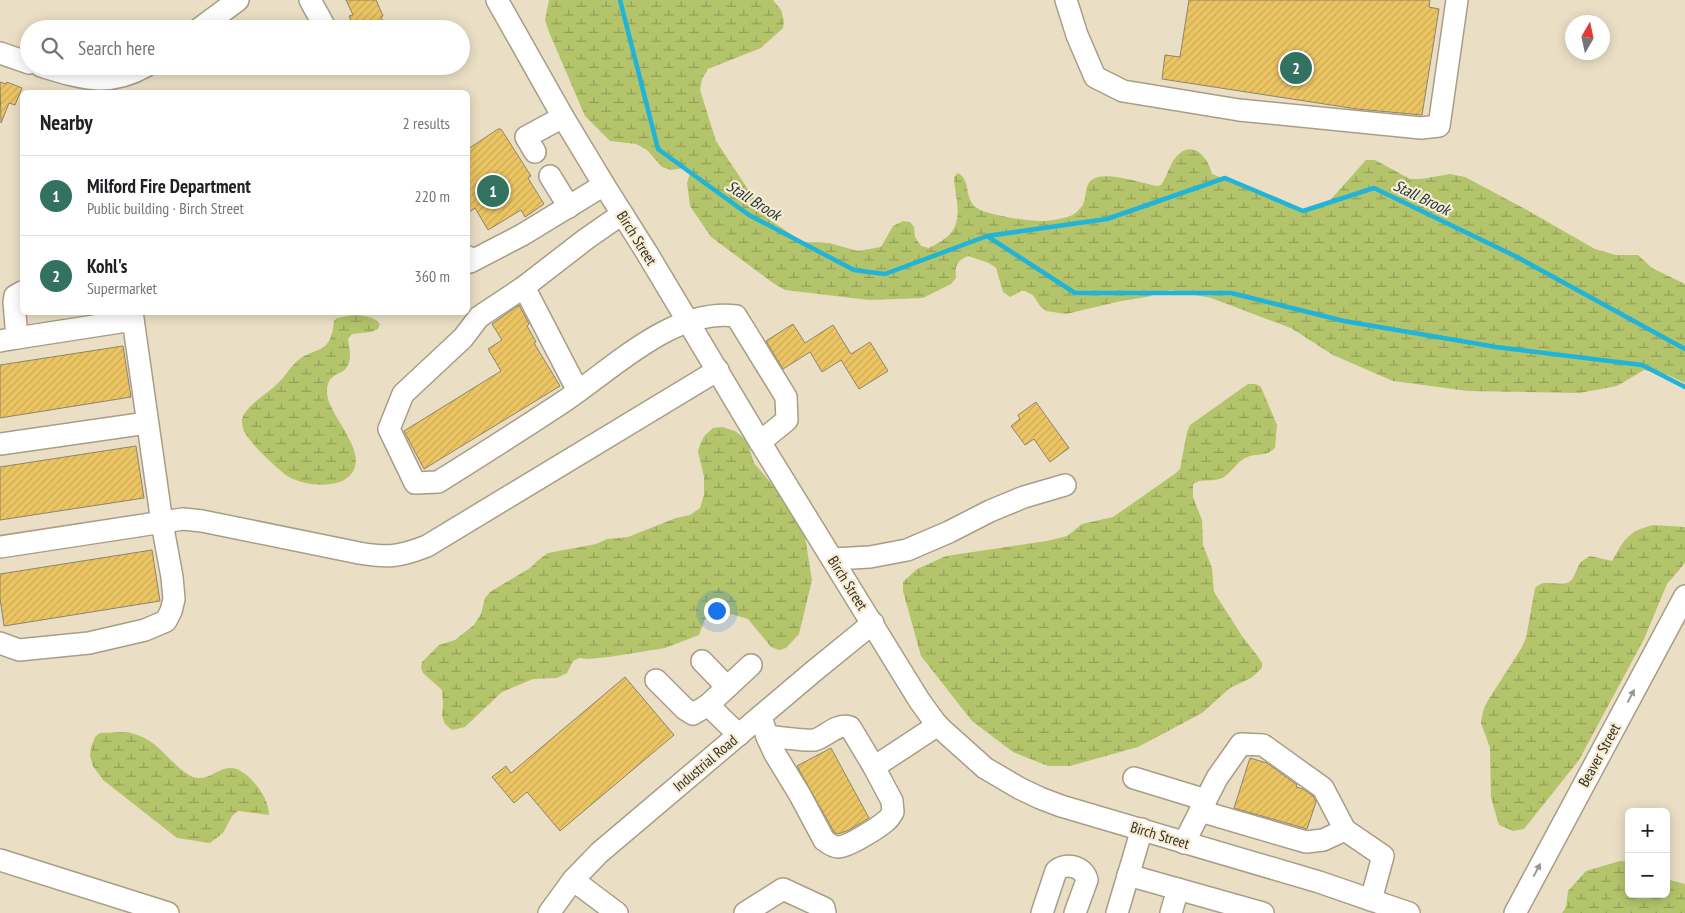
<!DOCTYPE html>
<html lang="en">
<head>
<meta charset="utf-8">
<style>
  :root { --surface:#fff; --page:#f6f6f6; --text:#202124; --muted:#757577; --line:#e0e0e0; --accent:#337260 }
  body { margin:0; font-family:"PT Sans Narrow",sans-serif; background:var(--page); color:var(--text) }
  .controls { position:absolute; right:15px; bottom:15px; display:grid; overflow:hidden; border-radius:8px; box-shadow:0 2px 12px #0003 }
  .controls button { width:45px; height:45px; display:grid; place-items:center; padding:0; border:0; border-bottom:1px solid var(--line); background:var(--surface); color:var(--text); font:25px sans-serif }
  .compass { position:absolute; left:1565px; top:15px; width:45px; height:45px; border-radius:50%; background:var(--surface); box-shadow:0 2px 12px #0003; rotate:9deg }
  .you { position:absolute; left:716px; top:610px; width:18px; height:18px; margin:-12px; border:4px solid #fff; border-radius:50%; background:#1a73e8; box-shadow:0 0 0 8px #1a73e833 }
  .badge { display:grid; place-items:center; width:32px; height:32px; border-radius:50%; background:var(--accent); color:#fff; font-size:16px; font-weight:700 }
  .pin { position:absolute; translate:-50% -50%; border:2px solid #fff; box-shadow:0 1px 5px #0006 }
  .list { margin:0; padding:0; list-style:none }
  h2 { display:flex; justify-content:space-between; align-items:center; height:65px; margin:0; padding:0 20px; font-size:21px }
  h2 small { font-size:16px; font-weight:400; color:var(--muted) }
  .list li { display:grid; grid-template-columns:32px 1fr auto; gap:15px; align-items:center; box-sizing:border-box; height:80px; padding:0 20px; border-top:1px solid var(--line) }
  .list b { display:block; font-size:19px; white-space:nowrap }
  .list p { margin:0; font-size:16px; white-space:nowrap; color:var(--muted) }
  .list em { font-size:16px; font-style:normal; color:var(--muted) }
  .icon { flex:none; width:28px; height:28px; fill:none; stroke:currentColor; stroke-width:2; stroke-linecap:round; stroke-linejoin:round }
  .map { position:relative; flex:none; width:1685px; height:913px; overflow:hidden }
  .search { position:absolute; background:var(--surface); box-shadow:0 2px 12px #0003; left:20px; top:20px; width:450px; height:55px; display:flex; align-items:center; gap:12px; box-sizing:border-box; padding:0 18px; border-radius:28px; color:var(--muted); font-size:19px }
  .panel { position:absolute; background:var(--surface); box-shadow:0 2px 12px #0003; left:20px; top:90px; width:450px; height:225px; border-radius:8px }
  .map>svg:first-child { display:block }
  .wetland { fill:url(#wetland-marsh) }
  .lines { fill:none; stroke-linecap:round; stroke-linejoin:round }
  .stream { stroke:#22b3d9; stroke-width:4.5 }
  .building { fill:url(#building-hatch); stroke:#8e846d }
  .minor-casing { stroke:#a89e86; stroke-width:24 }
  .minor { stroke:#fff; stroke-width:21 }
  .oneway { fill:#999792 }
  .labels { text-anchor:middle; dominant-baseline:central; stroke-width:4.5; stroke-linejoin:round; paint-order:stroke }
  .street-label { font-size:15px; fill:#332f25; stroke:#f7ecd2 }
  .water-label { font-size:16px; font-style:italic; fill:#21373e; stroke:#f7ecd2 }
</style>
</head>
<body>
<div class="map">
<svg width="1685" height="913" viewBox="0 0 1685 913">
  <defs>
    <pattern id="wetland-marsh" width="20" height="14" patternUnits="userSpaceOnUse" patternTransform="scale(1.25)"><rect width="20" height="14" fill="#b3c46b"/><path d="M1 5h8M5 5V1M11 12h8M15 12V8" fill="none" stroke="#92a058"/></pattern>
    <pattern id="building-hatch" width="6" height="6" patternUnits="userSpaceOnUse" patternTransform="scale(1.25)"><rect width="6" height="6" fill="#ecc563"/><path d="M-1 1l2-2M0 6l6-6M5 7l2-2" fill="none" stroke="#cbaa56"/></pattern>
  </defs>
  <rect width="100%" height="100%" fill="#eadfc5"/>
  <!-- wetland -->
  <g class="wetland">
    <path d="M549 0H773L781 10 784 21 783 28 761 48 708 69 702 79 700 90 716 141 767 218 803 242 829 243 858 251 881 247 893 226 903 221 910 222 914 227 915 237 921 246 929 248C952 237 960 228 957 201 956 192 954 185 954 177L958 173C972 181 963 199 977 208 987 215 1027 221 1040 221 1049 221 1062 219 1070 216 1074 215 1079 210 1082 206 1088 198 1083 185 1093 179 1107 171 1141 183 1157 186L1161 185C1168 176 1170 161 1179 154 1195 140 1209 160 1212 174L1266 195 1294 209H1314L1325 206 1366 160H1375L1410 179H1421L1450 174 1465 177 1527 210 1595 249 1616 255H1638L1652 268 1685 284V383L1668 375 1644 370 1617 386 1580 393 1468 391 1393 381 1333 355 1291 328 1211 298 1170 290 1147 297 1121 301 1066 314 1046 311 1040 306 1033 295 1025 291H1021L1010 297 1003 292 996 268 989 263 968 256C956 261 955 266 956 278L951 284 923 298 869 300 785 290 773 283 711 237 690 206 687 183 690 173V169L684 168 671 170 662 167 647 150 636 144 610 141 585 116 549 32 545 20Z"/>
    <path d="M354 315C365 316 373 316 380 324L378 329 371 332 352 334 348 339C349 347 352 357 348 365 342 378 327 370 327 393 328 415 368 450 352 473 340 490 305 486 289 477 280 472 247 440 244 431 243 429 242 422 242 420 244 407 267 394 276 385 284 378 289 369 296 362 315 345 331 357 334 321L337 318Z"/>
    <path d="M1248 384H1256L1261 387 1277 425 1275 448C1264 458 1256 452 1245 458 1236 463 1230 475 1220 479 1210 482 1202 478 1193 484V497L1202 520 1203 545 1212 568 1214 592 1242 636 1256 654 1262 663V668L1251 678 1230 688 1202 713 1138 747 1070 766H1048L1013 752 972 721 921 656 903 591V582L917 569 946 556 1047 541 1067 536 1082 524 1113 517 1176 473 1180 469 1187 432 1190 425Z"/>
    <polygon points="722,427 735,431 747,441 754,463 781,495 805,537 812,580 799,634 786,648 779,650 771,647 748,619 731,614 717,615 705,619 699,635 665,648 609,657 587,659 579,658 573,661 567,673 557,678 533,679 502,692 465,727 452,730 445,724 442,716 443,703 442,690 423,673 421,668 422,662 439,645 455,640 474,625 481,614 485,598 490,592 530,568 537,561 548,553 596,544 607,539 628,537 676,518 690,515 700,508 704,495 704,477 698,451 701,442 705,435 713,428"/>
    <path d="M1653 525 1685 527V563L1667 584 1644 639 1579 760 1524 829 1513 831 1499 825 1491 798 1490 748 1481 723 1483 711 1487 702 1522 647 1526 638 1535 588C1545 578 1555 586 1567 583 1574 581 1576 569 1580 563 1583 560 1586 558 1590 556L1612 561C1624 540 1628 531 1653 525Z"/>
    <path d="M127 732C134 734 142 736 148 740 163 749 177 770 193 777 208 782 217 768 230 768 245 767 263 791 267 804 268 807 269 811 269 815L238 811 232 816 223 833 210 843 177 838 103 780 93 766 90 756 91 747 95 737 100 733Z"/>
    <polygon points="1620,861 1629,862 1629,894 1666,894 1666,879 1685,884 1685,913 1562,913 1566,907 1568,891 1586,871"/>
  </g>
  <g class="lines">
    <!-- stream -->
    <g class="stream">
      <polyline points="620,0 658,149 749,215 854,270 885,274 987,236 1107,219 1225,178 1303,211 1374,188 1517,257 1685,349"/>
      <polyline points="987,236 1075,293 1231,293 1344,321 1496,347 1642,365 1685,387"/>
    </g>
  </g>
  <!-- building -->
  <g class="building">
    <polygon points="346,0 376,0 383,16 381,17 386,29 355,29 349,16 353,15"/>
    <polygon points="1189,0 1430,0 1429,7 1439,9 1422,115 1357,109 1162,79 1165,55 1180,57"/>
    <polygon points="0,82 6,84 7,82 22,88 15,105 9,103 1,123"/>
    <polygon points="498,129 501,129 531,176 528,178 544,204 525,217 521,210 488,230 475,208 468,213 468,149"/>
    <polygon points="519,305 529,324 527,326 536,342 534,343 560,386 424,469 404,431 501,371 488,349 502,340 492,324"/>
    <polygon points="793,324 805,343 833,325 851,354 870,342 888,371 859,389 841,360 822,372 810,352 783,369 766,341"/>
    <polygon points="123,346 131,397 0,418 0,365"/>
    <polygon points="1036,402 1069,448 1050,462 1034,439 1025,445 1011,426 1020,419 1018,415"/>
    <polygon points="136,446 144,498 0,520 0,467"/>
    <polygon points="152,550 160,601 4,626 0,598 0,574"/>
    <polygon points="625,677 674,735 560,831 527,792 514,803 492,777 506,766 511,773"/>
    <polygon points="831,748 869,818 849,830 838,834 834,832 797,766"/>
    <polygon points="1250,758 1267,763 1297,785 1296,787 1303,789 1313,796 1316,802 1307,829 1234,808"/>
  </g>
  <g class="lines">
    <defs>
      <g id="minor">
        <polyline points="310,0 326,29"/>
        <polyline points="497,0 563,117 604,185 647,253 760,442 919,700 937,725 985,768 1019,788 1040,798 1061,806 1319,882 1409,913"/>
        <polyline points="1066,0 1077,35 1095,77 1123,91 1239,110 1421,128 1439,126 1457,0"/>
        <polyline points="199,29 238,0"/>
        <polyline points="0,53 29,63"/>
        <path d="M41 66C80 78 108 88 146 66"/>
        <polyline points="535,152 526,137 563,117"/>
        <polyline points="550,176 569,207"/>
        <path d="M622 214 586 239 524 287 479 317 463 338 403 394 389 429 415 483 438 482C481 455 524 428 566 400 615 367 673 308 736 316L786 397 787 420 760 442"/>
        <polyline points="468,257 470,262 522,235 604,185"/>
        <polyline points="524,287 578,391"/>
        <polyline points="17,338 133,320"/>
        <polyline points="0,341 17,338 14,302 15,296 22,292"/>
        <polyline points="0,444 147,423"/>
        <path d="M0 547 183 519 202 521 359 553C388 558 399 557 427 546L718 370"/>
        <polyline points="833,559 870,557 907,550 949,532 990,511 1024,497 1065,485"/>
        <polyline points="0,643 19,650 89,643 145,630 166,621 171,611 174,599 172,577 162,523 132,312"/>
        <polyline points="702,661 727,687"/>
        <polyline points="656,680 685,709 693,714 708,705 739,735"/>
        <polyline points="708,705 751,665"/>
        <path d="M761 716 767 737 775 754 800 795 824 840C828 843 833 847 838 847 848 847 878 828 886 821 889 819 891 815 893 812L892 801 874 767 938 725"/>
        <path d="M767 736C777 737 804 741 814 740 826 737 836 723 850 727L874 767"/>
        <polyline points="1134,778 1206,800"/>
        <polyline points="1200,811 1306,842 1323,840 1345,830"/>
        <polyline points="1184,843 1217,778 1241,744 1263,745 1323,788 1345,830 1383,856 1371,900"/>
        <polyline points="0,860 168,913"/>
        <polyline points="1128,875 1263,913"/>
        <polyline points="573,880 617,913"/>
        <polyline points="549,913 573,880 599,853 814,671 873,623"/>
        <polyline points="745,913 783,889 824,908 825,913"/>
        <path d="M1042 913 1056 871C1065 862 1084 866 1087 880L1075 913"/>
        <polyline points="1117,913 1142,829"/>
        <polyline points="1171,913 1178,889"/>
        <polyline points="1515,913 1685,596"/>
      </g>
    </defs>
    <!-- minor casing -->
    <use href="#minor" class="minor-casing"/>
    <!-- minor -->
    <use href="#minor" class="minor"/>
  </g>
  <!-- one-way arrows -->
  <defs><path id="oneway-solid" d="M-6-.8H1V-3.2L6.5 0L1 3.2V.8H-6Z" transform="scale(1.25)"/></defs>
  <g class="oneway">
    <use href="#oneway-solid" transform="translate(1631 696) rotate(-62)"/>
    <use href="#oneway-solid" transform="translate(1537 870) rotate(-62)"/>
  </g>
  <g class="labels">
    <!-- street labels -->
    <g class="street-label">
      <text transform="translate(637 238) rotate(58)">Birch Street</text>
      <text transform="translate(848 583) rotate(58)">Birch Street</text>
      <text transform="translate(1599 755) rotate(-61)">Beaver Street</text>
      <text transform="translate(705 763) rotate(-40)">Industrial Road</text>
      <text transform="translate(1160 835) rotate(17)">Birch Street</text>
    </g>
    <!-- water labels -->
    <g class="water-label">
      <text transform="translate(1422 197) rotate(26)">Stall Brook</text>
      <text transform="translate(754 200) rotate(32)">Stall Brook</text>
    </g>
  </g>
</svg>
<div class="controls">
<button>+</button>
<button>−</button>
</div>
<svg class="compass" viewBox="-18 -18 36 36"><path d="M0-13l5 13h-10z" fill="#e53935"/><path d="M0 13l5-13h-10z" fill="#757577"/></svg>
<div class="you"></div>
<div class="pin badge" style="left:493px;top:191px">1</div>
<div class="pin badge" style="left:1296px;top:68px">2</div>
<div class="search"><svg class="icon" aria-label="search" viewBox="0 0 24 24"><circle cx="10" cy="10" r="6"/><path d="M15 15l6 6"/></svg>Search here</div>
<section class="panel">
<h2>Nearby<small>2 results</small></h2>
<ul class="list">
<li><span class="badge">1</span><div><b>Milford Fire Department</b><p>Public building · Birch Street</p></div><em>220 m</em></li>
<li><span class="badge">2</span><div><b>Kohl's</b><p>Supermarket</p></div><em>360 m</em></li>
</ul>
</section>
</div>
</body>
</html>
